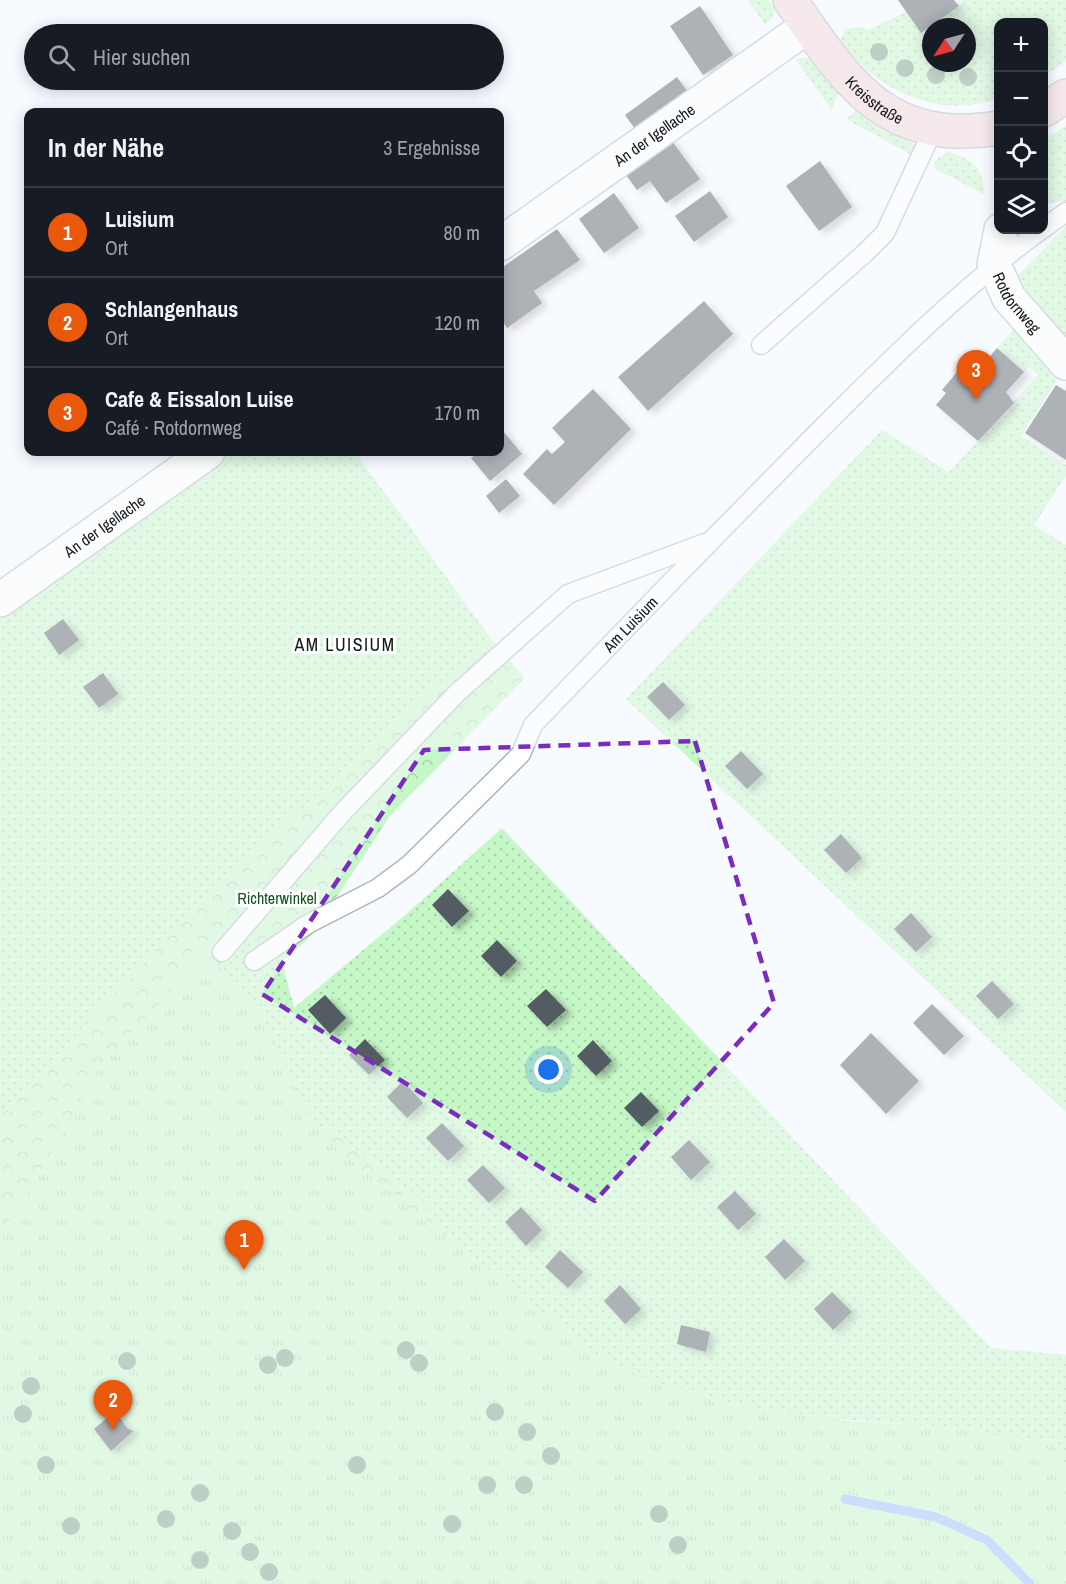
<!DOCTYPE html>
<html lang="de">
<head>
<meta charset="utf-8">
<style>
  :root { --surface:#171b24; --page:#242831; --text:#f1f3f6; --muted:#9ea1a6; --line:#363941; --accent:#ea580c }
  body { margin:0; font-family:"Archivo Narrow",sans-serif; background:var(--page); color:var(--text) }
  .controls { position:absolute; right:18px; top:18px; display:grid; overflow:hidden; border-radius:12px; box-shadow:0 3px 15px #0003 }
  .controls button { width:54px; height:54px; display:grid; place-items:center; padding:0; border:0; border-bottom:2px solid var(--line); background:var(--surface); color:var(--text); font:30px sans-serif }
  .compass { position:absolute; left:922px; top:18px; width:54px; height:54px; border-radius:50%; background:var(--surface); box-shadow:0 3px 15px #0003; rotate:234deg }
  .you { position:absolute; left:549px; top:1070px; width:21px; height:21px; margin:-15px; border:4px solid #fff; border-radius:50%; background:#1a73e8; box-shadow:0 0 0 9px #1a73e833 }
  .badge { display:grid; place-items:center; width:39px; height:39px; border-radius:50%; background:var(--accent); color:#fff; font-size:20px; font-weight:700 }
  .pin { position:absolute; translate:-50% -50px; filter:drop-shadow(0 2px 3px #0008) }
  .pin::after { content:''; position:absolute; top:32px; width:21px; height:18px; background:inherit; clip-path:polygon(0 0,100% 0,50% 100%) }
  .list { margin:0; padding:0; list-style:none }
  h2 { display:flex; justify-content:space-between; align-items:center; height:78px; margin:0; padding:0 24px; font-size:26px }
  h2 small { font-size:20px; font-weight:400; color:var(--muted) }
  .list li { display:grid; grid-template-columns:39px 1fr auto; gap:18px; align-items:center; box-sizing:border-box; height:90px; padding:0 24px; border-top:2px solid var(--line) }
  .list b { display:block; font-size:22px; white-space:nowrap }
  .list p { margin:0; font-size:20px; white-space:nowrap; color:var(--muted) }
  .list em { font-size:20px; font-style:normal; color:var(--muted) }
  .icon { flex:none; width:33px; height:33px; fill:none; stroke:currentColor; stroke-width:2; stroke-linecap:round; stroke-linejoin:round }
  .map { position:relative; flex:none; width:1066px; height:1584px; overflow:hidden }
  .search { position:absolute; background:var(--surface); box-shadow:0 3px 15px #0003; left:24px; top:24px; width:480px; height:66px; display:flex; align-items:center; gap:15px; box-sizing:border-box; padding:0 21px; border-radius:33px; color:var(--muted); font-size:22px }
  .panel { position:absolute; background:var(--surface); box-shadow:0 3px 15px #0003; left:24px; top:108px; width:480px; height:348px; border-radius:12px }
  .map>svg:first-child { display:block }
  .grass { fill:url(#grass-dots); fill-rule:evenodd }
  .forest { fill:url(#forest-crowns) }
  .park { fill:url(#park-tufts) }
  .lines { fill:none; stroke-linecap:round; stroke-linejoin:round }
  .stream { stroke:#99bbfd; stroke-width:9 }
  .building { fill:#535b62; filter:url(#shadow) }
  .service-casing { stroke:#adb7be; stroke-width:21 }
  .minor-casing { stroke:#adb7be; stroke-width:36 }
  .secondary-casing { stroke:#adb7be; stroke-width:36 }
  .service { stroke:#fff; stroke-width:18 }
  .minor { stroke:#fff; stroke-width:33 }
  .secondary { stroke:#f4d5d7; stroke-width:33 }
  .tree { fill:#799e82 }
  .marked { fill:none; stroke:#7b2cbf; stroke-width:4.5; stroke-dasharray:12 8; stroke-linejoin:round }
  .labels { text-anchor:middle; dominant-baseline:central; stroke-width:6; stroke-linejoin:round; paint-order:stroke }
  .street-label { font-size:16px; fill:#15191b; stroke:#fff }
  .park-label { font-size:16px; fill:#12521c; stroke:#fff }
  .neighbourhood-label { font-size:18px; letter-spacing:1.5px; fill:#15191b; stroke:#fff }
</style>
</head>
<body>
<div class="map">
<svg width="1066" height="1584" viewBox="0 0 1066 1584">
  <defs>
    <pattern id="grass-dots" width="8" height="8" patternUnits="userSpaceOnUse" patternTransform="scale(1.5)"><rect width="8" height="8" fill="#c6f7c7"/><path d="M2 2h.1M6 6h.1" fill="none" stroke="#a9d3aa" stroke-width="1.8" stroke-linecap="round"/></pattern>
    <pattern id="forest-crowns" width="20" height="18" patternUnits="userSpaceOnUse" patternTransform="scale(1.5)"><rect width="20" height="18" fill="#c6f7c7"/><path d="M2 6a3 3 0 1 1 6 0M12 15a3 3 0 1 1 6 0" fill="none" stroke="#a9d3aa"/></pattern>
    <pattern id="park-tufts" width="24" height="20" patternUnits="userSpaceOnUse" patternTransform="scale(1.5)"><rect width="24" height="20" fill="#c6f7c7"/><path d="M3 7l-1-3M5 7V3M7 7l1-3M15 17l-1-3M17 17v-4M19 17l1-3" fill="none" stroke="#a9d3aa"/></pattern>
    <filter id="shadow"><feDropShadow dx="6" dy="4" stdDeviation="3" flood-color="#0004"/></filter>
  </defs>
  <rect width="100%" height="100%" fill="#f7fafe"/>
  <!-- grass -->
  <g class="grass">
    <polygon points="748,0 768,0 775,9 773,17 765,25"/>
    <path d="M962 0H1066V61L1044 77V22H998V99C936 119 877 91 840 40L845 29 861 27 868 30 906 12 921 33 959 6 964 2ZM931 27H967V63H931Z"/>
    <polygon points="809,57 838,93 832,110 795,59"/>
    <path d="M856 111C872 127 893 136 915 144L917 158 846 119Z"/>
    <polygon points="1066,126 1066,201 1044,204 1044,139"/>
    <path d="M948 151C974 162 982 165 985 195L934 168V162Z"/>
    <polygon points="1066,226 1066,345 1012,282"/>
    <polygon points="1018,325 1064,369 1021,436 1066,465 1066,475 1034,525 1066,545 1066,1112 626,699 882,430 949,472 1038,375 1029,367 1024,372 997,348"/>
    <polygon points="231,452 355,452 490,637 204,898 0,1117 0,615"/>
    <path d="M502 828 991 1348 1066 1355V1467L1052 1442 951 1427 824 1418 818 1461 845 1475 898 1478 956 1504 970 1539 971 1584H912L896 1563 805 1534 779 1545 767 1570 776 1584H69L40 1526 22 1462 0 1465V1235L3 1230H43L40 1269 57 1302 62 1327 40 1366 48 1396 83 1371 110 1337 133 1323 156 1344 192 1316 233 1277 269 1287 300 1316 330 1314 350 1298 346 1279 361 1265 405 1305 433 1299 451 1289 458 1264 448 1239 339 1151 324 1134 314 1147 278 1158 241 1136 261 1103 252 1054 229 1003 161 1002 205 954 231 932 261 946 282 962 294 1008 404 916ZM527 1302 556 1324 540 1357 559 1373 597 1355 654 1382 755 1409 788 1413 800 1452 773 1488 737 1473 707 1534 574 1455 450 1345 462 1316 486 1314 502 1326Z"/>
  </g>
  <!-- forest -->
  <path class="forest" d="M490 637 525 678 390 816 311 936 282 962 261 946 231 933 205 954 314 1147 328 1127C363 1160 432 1194 448 1239L4 1230 0 1235V1117L204 898Z"/>
  <!-- park -->
  <polygon class="park" points="205,954 243,990 271,1032 304,1107 339,1151 597,1355 654,1382 755,1409 850,1421 951,1427 1052,1442 1066,1467 1066,1584 0,1584 0,1235 36,1182 96,1072"/>
  <g class="lines">
    <!-- stream -->
    <polyline class="stream" points="845,1499 936,1517 987,1540 1030,1584"/>
  </g>
  <!-- building -->
  <g class="building">
    <polygon points="898,0 954,0 959,6 921,33"/>
    <polygon points="700,6 733,55 703,75 670,26"/>
    <polygon points="677,77 690,95 638,133 625,115"/>
    <polygon points="669,137 700,179 666,203 650,181 637,190 623,171"/>
    <polygon points="820,161 852,207 819,231 786,186"/>
    <polygon points="710,191 728,217 694,242 675,216"/>
    <polygon points="614,193 639,228 604,253 579,219"/>
    <polygon points="557,229 580,260 534,291 542,303 507,328 500,317 500,269"/>
    <polygon points="704,301 733,334 648,411 618,377"/>
    <polygon points="997,348 1024,372 1006,392 1014,403 978,441 936,405 946,393 942,390 962,366 967,369 973,362 980,368"/>
    <polygon points="1056,385 1066,391 1066,460 1025,433"/>
    <polygon points="593,389 631,429 554,505 523,474 547,449 552,454 565,442 552,428"/>
    <polygon points="503,431 522,454 490,481 471,458 479,452 500,452 500,434"/>
    <polygon points="506,479 520,496 499,513 486,496"/>
    <polygon points="63,619 79,640 59,655 44,633"/>
    <polygon points="103,673 118,694 99,708 83,687"/>
    <polygon points="663,682 685,705 669,720 647,697"/>
    <polygon points="741,751 763,774 747,789 725,766"/>
    <polygon points="841,834 862,858 846,873 824,850"/>
    <polygon points="448,889 469,911 452,927 432,905"/>
    <polygon points="911,913 932,937 916,952 894,929"/>
    <polygon points="497,940 517,961 501,977 481,956"/>
    <polygon points="992,981 1014,1004 998,1019 976,996"/>
    <polygon points="546,989 566,1010 547,1027 527,1006"/>
    <polygon points="325,995 346,1018 330,1034 308,1010"/>
    <polygon points="932,1004 964,1036 944,1055 913,1023"/>
    <polygon points="871,1033 919,1081 886,1114 840,1065"/>
    <polygon points="365,1039 385,1060 369,1075 349,1055"/>
    <polygon points="593,1040 612,1061 596,1076 577,1056"/>
    <polygon points="403,1081 423,1103 407,1118 387,1097"/>
    <polygon points="641,1092 659,1111 642,1127 624,1108"/>
    <polygon points="442,1123 464,1146 448,1161 426,1138"/>
    <polygon points="689,1140 710,1162 691,1180 671,1157"/>
    <polygon points="483,1165 505,1188 489,1203 467,1180"/>
    <polygon points="735,1191 756,1214 738,1230 717,1207"/>
    <polygon points="521,1207 542,1230 526,1246 505,1222"/>
    <polygon points="784,1239 805,1261 785,1280 765,1257"/>
    <polygon points="560,1250 583,1272 568,1288 545,1267"/>
    <polygon points="620,1285 641,1309 625,1324 604,1301"/>
    <polygon points="832,1292 852,1312 833,1330 814,1309"/>
    <polygon points="681,1325 710,1332 706,1352 677,1344"/>
    <polygon points="115,1411 127,1428 133,1431 111,1451 94,1429"/>
  </g>
  <g class="lines">
    <defs>
      <g id="service">
        <polyline points="1044,228 1066,212"/>
        <polyline points="761,345 865,253 885,233 934,128"/>
        <polyline points="222,952 343,812 457,693 568,594 705,543"/>
        <path id="s1" d="M254 961 308 924 378 888 409 865 521 754 533 725C627 627 721 530 817 433 888 362 960 289 1041 230"/>
      </g>
      <g id="minor">
        <path id="s2" d="M1001 230 994 265 1009 298 1066 363"/>
        <path id="s3" d="M500 244 808 26"/>
        <path id="s4" d="M0 600 208 452"/>
      </g>
      <g id="secondary">
        <path id="s5" d="M790 0C847 82 885 146 998 128"/>
        <polyline points="1044,110 1066,96"/>
      </g>
    </defs>
    <!-- service casing -->
    <use href="#service" class="service-casing"/>
    <!-- minor casing -->
    <use href="#minor" class="minor-casing"/>
    <!-- secondary casing -->
    <use href="#secondary" class="secondary-casing"/>
    <!-- service -->
    <use href="#service" class="service"/>
    <!-- minor -->
    <use href="#minor" class="minor"/>
    <!-- secondary -->
    <use href="#secondary" class="secondary"/>
  </g>
  <!-- trees -->
  <g class="tree">
    <circle cx="879" cy="52" r="9"/>
    <circle cx="905" cy="68" r="9"/>
    <circle cx="936" cy="75" r="9"/>
    <circle cx="968" cy="77" r="9"/>
    <circle cx="406" cy="1350" r="9"/>
    <circle cx="285" cy="1358" r="9"/>
    <circle cx="127" cy="1361" r="9"/>
    <circle cx="419" cy="1363" r="9"/>
    <circle cx="268" cy="1365" r="9"/>
    <circle cx="31" cy="1386" r="9"/>
    <circle cx="495" cy="1412" r="9"/>
    <circle cx="23" cy="1414" r="9"/>
    <circle cx="527" cy="1432" r="9"/>
    <circle cx="551" cy="1456" r="9"/>
    <circle cx="46" cy="1465" r="9"/>
    <circle cx="357" cy="1465" r="9"/>
    <circle cx="487" cy="1485" r="9"/>
    <circle cx="524" cy="1485" r="9"/>
    <circle cx="200" cy="1493" r="9"/>
    <circle cx="659" cy="1514" r="9"/>
    <circle cx="166" cy="1519" r="9"/>
    <circle cx="452" cy="1524" r="9"/>
    <circle cx="71" cy="1526" r="9"/>
    <circle cx="232" cy="1531" r="9"/>
    <circle cx="678" cy="1545" r="9"/>
    <circle cx="250" cy="1552" r="9"/>
    <circle cx="200" cy="1560" r="9"/>
    <circle cx="269" cy="1572" r="9"/>
  </g>
  <!-- marked area -->
  <path d="M0 0H1066V1584H0ZM695 741 774 1003 595 1201 262 994 424 750Z" fill="#f7fafe" fill-opacity=".55" fill-rule="evenodd"/>
  <path class="marked" d="M695 741 774 1003 595 1201 262 994 424 750Z"/>
  <g class="labels">
    <!-- street labels -->
    <g class="street-label">
      <text stroke="none"><textPath href="#s5" startOffset="132">Kreisstraße</textPath></text>
      <text stroke="none"><textPath href="#s3" startOffset="189">An der Igellache</textPath></text>
      <text stroke="none"><textPath href="#s2" startOffset="80">Rotdornweg</textPath></text>
      <text stroke="none"><textPath href="#s4" startOffset="128">An der Igellache</textPath></text>
      <text stroke="none"><textPath href="#s1" startOffset="512">Am Luisium</textPath></text>
    </g>
    <!-- park labels -->
    <g class="park-label">
      <text x="277" y="898">Richterwinkel</text>
    </g>
    <!-- neighbourhood labels -->
    <g class="neighbourhood-label">
      <text x="345" y="644">AM LUISIUM</text>
    </g>
  </g>
</svg>
<div class="controls">
<button>+</button>
<button>−</button>
<button><svg class="icon" aria-label="locate" viewBox="0 0 24 24"><circle cx="12" cy="12" r="6"/><path d="M12 2v4M12 18v4M2 12h4M18 12h4"/></svg></button>
<button><svg class="icon" aria-label="layers" viewBox="0 0 24 24"><path d="M12 4l9 5-9 5-9-5zM3 14l9 5 9-5"/></svg></button>
</div>
<svg class="compass" viewBox="-18 -18 36 36"><path d="M0-13l5 13h-10z" fill="#e53935"/><path d="M0 13l5-13h-10z" fill="#9ea1a6"/></svg>
<div class="you"></div>
<div class="pin badge" style="left:244px;top:1270px">1</div>
<div class="pin badge" style="left:113px;top:1430px">2</div>
<div class="pin badge" style="left:976px;top:400px">3</div>
<div class="search"><svg class="icon" aria-label="search" viewBox="0 0 24 24"><circle cx="10" cy="10" r="6"/><path d="M15 15l6 6"/></svg>Hier suchen</div>
<section class="panel">
<h2>In der Nähe<small>3 Ergebnisse</small></h2>
<ul class="list">
<li><span class="badge">1</span><div><b>Luisium</b><p>Ort</p></div><em>80 m</em></li>
<li><span class="badge">2</span><div><b>Schlangenhaus</b><p>Ort</p></div><em>120 m</em></li>
<li><span class="badge">3</span><div><b>Cafe &amp; Eissalon Luise</b><p>Café · Rotdornweg</p></div><em>170 m</em></li>
</ul>
</section>
</div>
</body>
</html>
